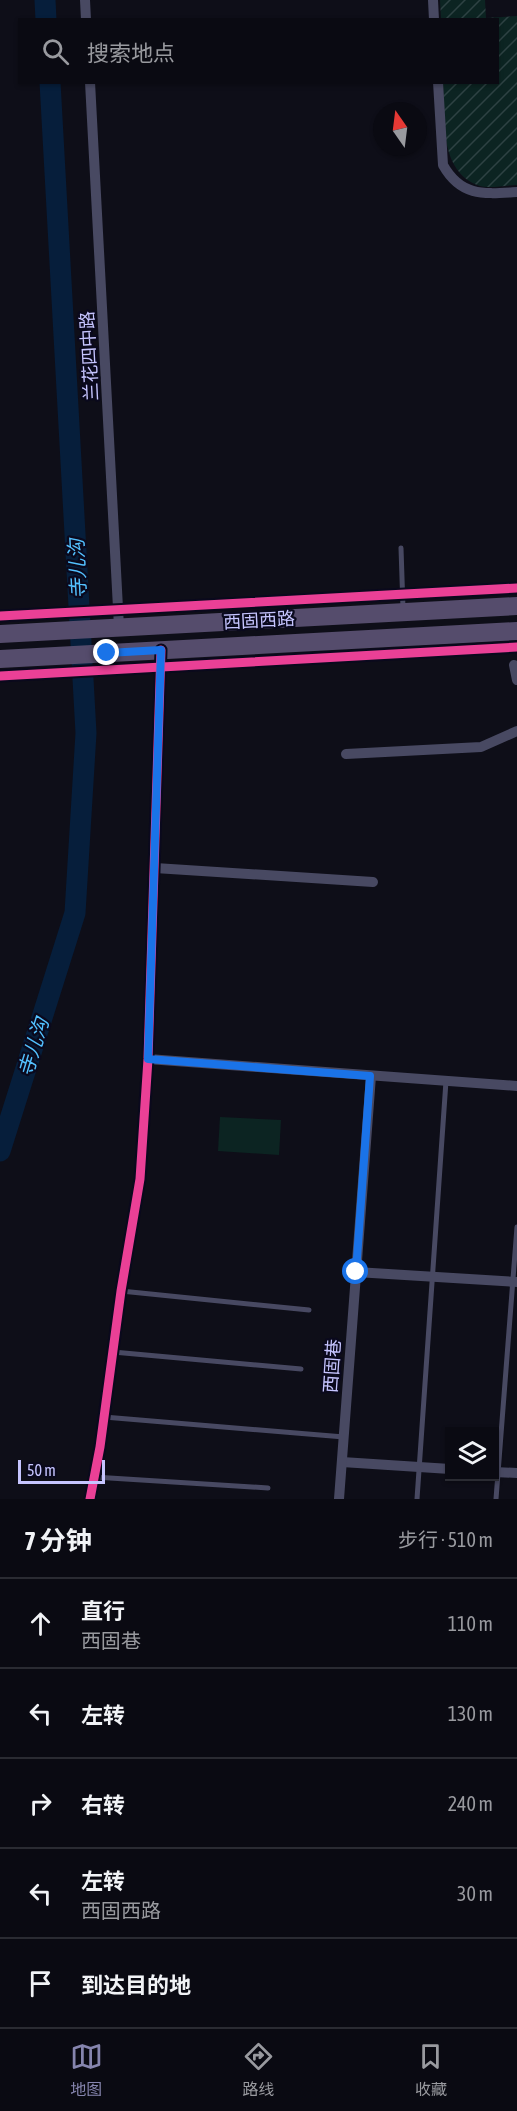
<!DOCTYPE html>
<html lang="zh">
<head>
<meta charset="utf-8">
<style>
  :root { --surface:#0a0a12; --page:#181820; --text:#f1f3f6; --muted:#999a9f; --line:#2a2b32; --accent:#8685ae }
  body { margin:0; font-family:"Asap Condensed","Noto Sans SC",sans-serif; background:var(--page); color:var(--text) }
  .controls { position:absolute; right:18px; bottom:18px; display:grid; overflow:hidden; border-radius:0px; box-shadow:0 2px 4px #0004 }
  .controls button { width:54px; height:54px; display:grid; place-items:center; padding:0; border:0; border-bottom:2px solid var(--line); background:var(--surface); color:var(--text); font:30px sans-serif }
  .compass { position:absolute; left:373px; top:102px; width:54px; height:54px; border-radius:50%; background:var(--surface); box-shadow:0 2px 4px #0004; rotate:346deg }
  .scale { position:absolute; left:18px; bottom:15px; width:87px; box-sizing:border-box; padding-left:6px; border:3px solid #c6c5ff; border-top:0; font-size:16px; line-height:21px; white-space:nowrap; color:#c6c5ff; -webkit-text-stroke:4px #0a091d; paint-order:stroke }
  .stop { position:absolute; width:18px; height:18px; margin:-14px; border:4px solid #1a73e8; border-radius:50%; background:#fff }
  .stop.end { background:#1a73e8; border-color:#fff; box-shadow:0 2px 6px #0008 }
  .list { margin:0; padding:0; list-style:none }
  h2 { display:flex; justify-content:space-between; align-items:center; height:78px; margin:0; padding:0 24px; font-size:26px }
  h2 small { font-size:20px; font-weight:400; color:var(--muted) }
  .list li { display:grid; grid-template-columns:39px 1fr auto; gap:18px; align-items:center; box-sizing:border-box; height:90px; padding:0 24px; border-top:2px solid var(--line) }
  .list b { display:block; font-size:22px; white-space:nowrap }
  .list p { margin:0; font-size:20px; white-space:nowrap; color:var(--muted) }
  .list em { font-size:20px; font-style:normal; color:var(--muted) }
  .icon { flex:none; width:33px; height:33px; fill:none; stroke:currentColor; stroke-width:2; stroke-linecap:round; stroke-linejoin:round }
  .map { position:relative; flex:none; width:517px; height:1499px; overflow:hidden }
  .search { position:absolute; background:var(--surface); box-shadow:0 2px 4px #0004; left:18px; right:18px; top:18px; height:66px; display:flex; align-items:center; gap:15px; box-sizing:border-box; padding:0 21px; border-radius:0px; color:var(--muted); font-size:22px }
  .sheet { height:528px; background:var(--surface) }
  nav { display:flex; justify-content:space-around; align-items:center; box-sizing:border-box; height:84px; border-top:2px solid var(--line); background:var(--surface); font-size:16px; color:var(--muted) }
  nav a { display:grid; justify-items:center; gap:3px }
  nav .on { color:var(--accent) }
  .map>svg:first-child { display:block }
  .grass { fill:#0c2422 }
  .garden { fill:url(#garden-furrows) }
  .lines { fill:none; stroke-linecap:round; stroke-linejoin:round }
  .river { stroke:#061e3b; stroke-width:21 }
  .service { stroke:#484962; stroke-width:5 }
  .minor { stroke:#484962; stroke-width:10 }
  .primary { stroke:#554c6c; stroke-width:18 }
  .cycleway-casing { stroke:#0a091d; stroke-width:13 }
  .cycleway { stroke:#ea4096; stroke-width:9 }
  .route { stroke:#1a73e8; stroke-width:8 }
  .labels { text-anchor:middle; dominant-baseline:central; stroke-width:4.5; stroke-linejoin:round; paint-order:stroke }
  .street-label { font-size:18px; fill:#c6c5ff; stroke:#0a091d }
  .water-label { font-size:20px; font-style:italic; fill:#53c1ff; stroke:#0a091d }
</style>
</head>
<body>
<div class="map">
<svg width="517" height="1499" viewBox="0 0 517 1499">
  <defs>
    <pattern id="garden-furrows" width="10" height="10" patternUnits="userSpaceOnUse" patternTransform="scale(1.5)"><rect width="10" height="10" fill="#0c2422"/><path d="M-1 1l2-2M0 10L10 0M9 11l2-2" fill="none" stroke="#2e4243"/></pattern>
  </defs>
  <rect width="100%" height="100%" fill="#0e0e18"/>
  <!-- grass -->
  <polygon class="grass" points="220,1117 281,1120 279,1155 218,1151"/>
  <!-- garden -->
  <path class="garden" d="M440 0H485L486 18 517 16V185C506 185 490 189 480 186 438 172 445 117 443 83L498 82V20L441 19Z"/>
  <g class="lines">
    <!-- river -->
    <g class="river">
      <polyline points="45,0 46,20"/>
      <polyline points="0,1151 75,913 86,733 50,82"/>
    </g>
    <!-- service -->
    <g class="service">
      <polyline points="401,548 403,608"/>
      <polyline points="121,1291 309,1310"/>
      <polyline points="113,1352 301,1369"/>
      <polyline points="104,1417 344,1437"/>
      <polyline points="94,1477 268,1488"/>
      <polyline points="417,1499 446,1081"/>
      <polyline points="496,1499 517,1227"/>
    </g>
    <!-- minor -->
    <g class="minor">
      <polyline points="85,0 86,20"/>
      <polyline points="433,0 434,20"/>
      <polyline points="90,82 119,627"/>
      <path d="M438 82 443 165C461 197 484 194 517 192"/>
      <polyline points="0,616 517,588"/>
      <polyline points="514,665 517,680"/>
      <polyline points="0,676 517,647"/>
      <polyline points="346,754 481,747 517,731"/>
      <polyline points="155,868 373,882"/>
      <polyline points="148,1059 517,1086"/>
      <polyline points="356,1272 517,1282"/>
      <polyline points="342,1462 450,1469"/>
      <polyline points="494,1472 517,1473"/>
      <polyline points="90,1499 100,1447 121,1291 140,1179 148,1059 161,650"/>
      <polyline points="339,1499 371,1076"/>
    </g>
    <!-- primary -->
    <g class="primary">
      <polyline points="0,634 517,606"/>
      <polyline points="0,659 517,631"/>
    </g>
    <defs>
      <g id="cycleway">
        <polyline points="0,616 517,588"/>
        <polyline points="0,676 517,647"/>
        <polyline points="90,1499 100,1447 121,1291 140,1179 148,1059 161,650"/>
      </g>
    </defs>
    <!-- cycleway casing -->
    <use href="#cycleway" class="cycleway-casing"/>
    <!-- cycleway -->
    <use href="#cycleway" class="cycleway"/>
  </g>
  <g class="lines">
    <!-- route -->
    <polyline class="route" points="107,653 161,650 148,1059 370,1076 356,1272"/>
  </g>
  <g class="labels">
    <!-- street labels -->
    <g class="street-label">
      <text transform="translate(89 356) rotate(-93)">兰花四中路</text>
      <text transform="translate(259 620) rotate(-3)">西固西路</text>
      <text transform="translate(332 1366) rotate(-86)">西固巷</text>
    </g>
    <!-- water labels -->
    <g class="water-label">
      <text transform="translate(77 569) rotate(-93)">寺儿沟</text>
      <text transform="translate(33 1047) rotate(-73)">寺儿沟</text>
    </g>
  </g>
</svg>
<div class="controls">
<button><svg class="icon" aria-label="layers" viewBox="0 0 24 24"><path d="M12 4l9 5-9 5-9-5zM3 14l9 5 9-5"/></svg></button>
</div>
<svg class="compass" viewBox="-18 -18 36 36"><path d="M0-13l5 13h-10z" fill="#e53935"/><path d="M0 13l5-13h-10z" fill="#999a9f"/></svg>
<div class="scale">50 m</div>
<div class="stop" style="left:356px;top:1272px"></div>
<div class="stop end" style="left:107px;top:653px"></div>
<div class="search"><svg class="icon" aria-label="search" viewBox="0 0 24 24"><circle cx="10" cy="10" r="6"/><path d="M15 15l6 6"/></svg>搜索地点</div>
</div>
<section class="sheet">
<h2>7 分钟<small>步行 · 510 m</small></h2>
<ul class="list">
<li><svg class="icon" aria-label="ahead" viewBox="0 0 24 24"><path d="M12 20V5M6 11l6-6 6 6"/></svg><div><b>直行</b><p>西固巷</p></div><em>110 m</em></li>
<li><svg class="icon" aria-label="left" viewBox="0 0 24 24"><path d="M17 20v-9H6M10 6l-5 5 5 5"/></svg><div><b>左转</b></div><em>130 m</em></li>
<li><svg class="icon" aria-label="right" viewBox="0 0 24 24"><path d="M7 20v-9h11M14 6l5 5-5 5"/></svg><div><b>右转</b></div><em>240 m</em></li>
<li><svg class="icon" aria-label="left" viewBox="0 0 24 24"><path d="M17 20v-9H6M10 6l-5 5 5 5"/></svg><div><b>左转</b><p>西固西路</p></div><em>30 m</em></li>
<li><svg class="icon" aria-label="arrive" viewBox="0 0 24 24"><path d="M6 21V4h12l-3 4 3 4H6"/></svg><div><b>到达目的地</b></div></li>
</ul>
</section>
<nav>
<a class="on"><svg class="icon" aria-label="map" viewBox="0 0 24 24"><path d="M3 6l6-2 6 2 6-2v14l-6 2-6-2-6 2zM9 4v14M15 6v14"/></svg>地图</a>
<a><svg class="icon" aria-label="directions" viewBox="0 0 24 24"><path d="M12 3l9 9-9 9-9-9zM9 14v-3h6M13 9l2 2-2 2"/></svg>路线</a>
<a><svg class="icon" aria-label="saved" viewBox="0 0 24 24"><path d="M7 4h10v16l-5-4-5 4z"/></svg>收藏</a>
</nav>
</body>
</html>
